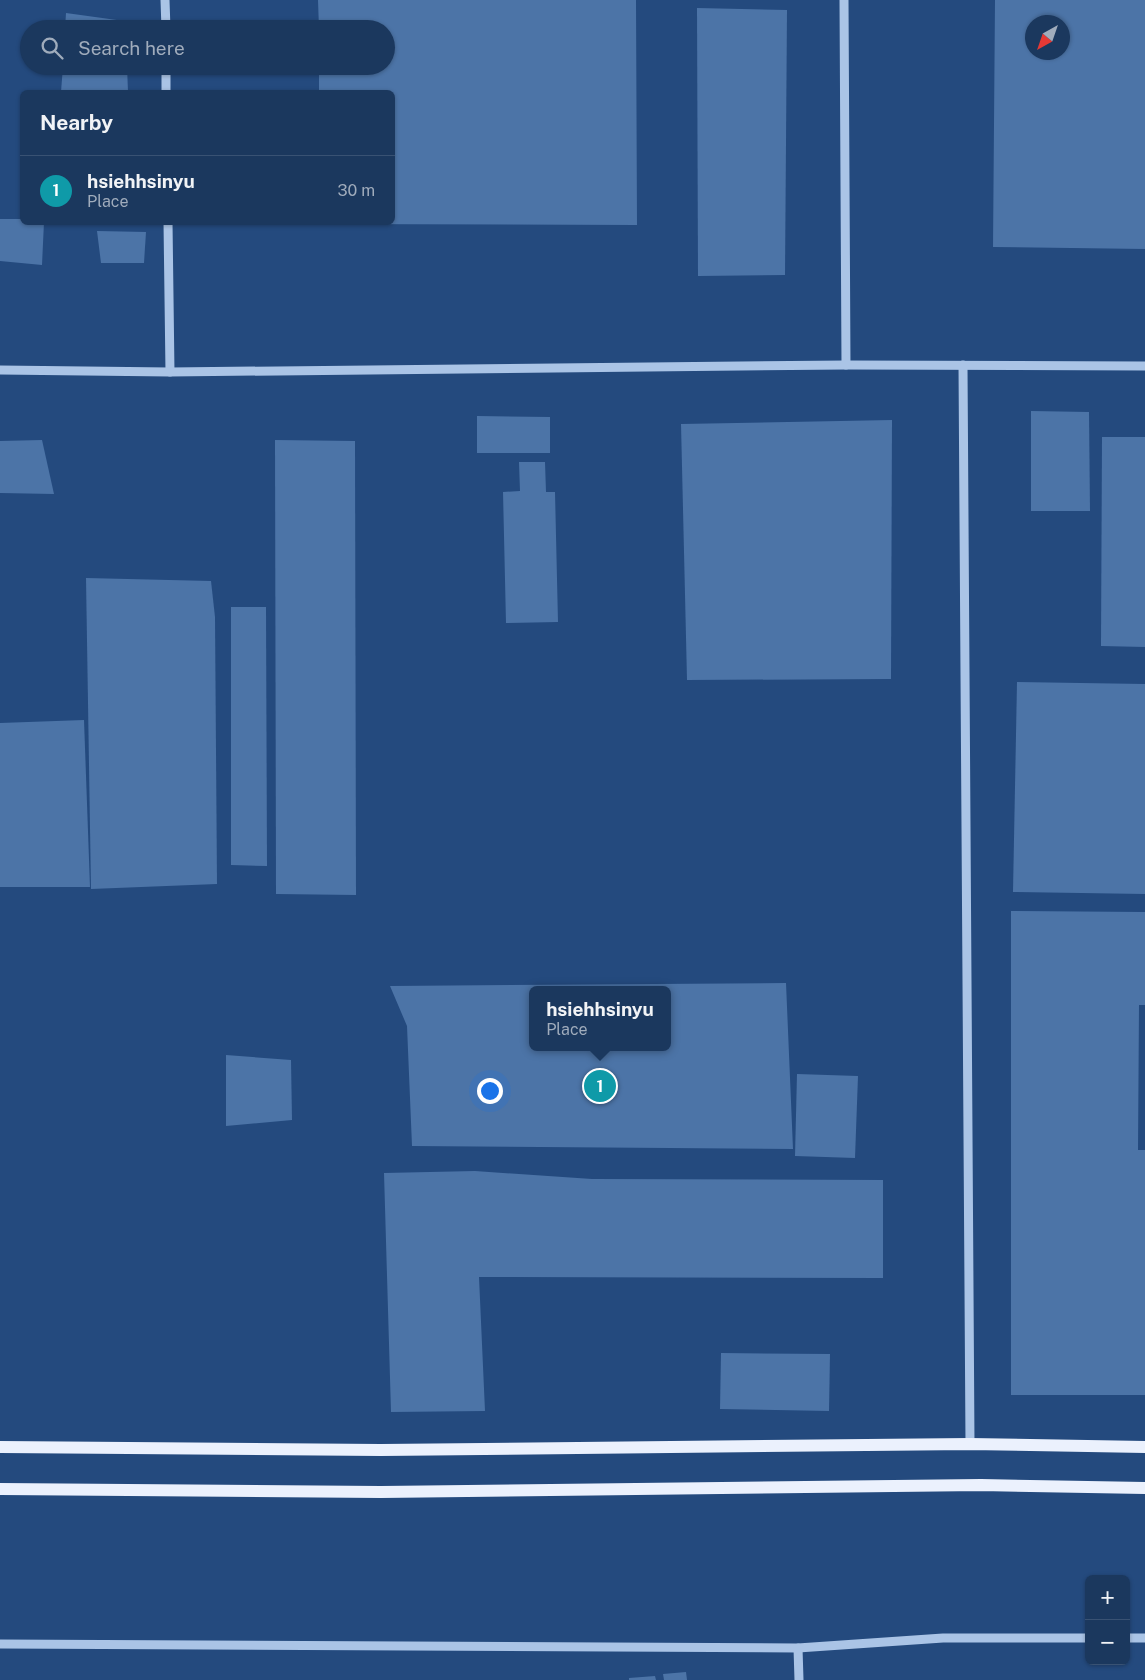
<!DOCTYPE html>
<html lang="en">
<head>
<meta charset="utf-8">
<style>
  :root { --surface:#1b385e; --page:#284367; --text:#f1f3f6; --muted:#a0acbc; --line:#395273; --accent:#f0cc6d }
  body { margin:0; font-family:"Public Sans",sans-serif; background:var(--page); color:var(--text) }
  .controls { position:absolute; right:15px; bottom:15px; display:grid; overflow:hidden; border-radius:8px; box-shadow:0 1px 4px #0004 }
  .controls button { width:45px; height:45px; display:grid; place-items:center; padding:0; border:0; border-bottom:1px solid var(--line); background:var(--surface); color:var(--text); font:25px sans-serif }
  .compass { position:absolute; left:1025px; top:15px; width:45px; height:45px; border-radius:50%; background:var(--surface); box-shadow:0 1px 4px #0004; rotate:220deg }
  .you { position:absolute; left:489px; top:1090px; width:18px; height:18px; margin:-12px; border:4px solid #fff; border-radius:50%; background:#1a73e8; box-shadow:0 0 0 8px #1a73e833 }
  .badge { display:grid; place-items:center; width:32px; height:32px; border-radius:50%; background:var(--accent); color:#fff; font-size:16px; font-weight:700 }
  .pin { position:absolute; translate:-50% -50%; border:2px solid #fff; box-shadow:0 1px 5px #0006 }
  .popup { position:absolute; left:529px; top:986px; width:142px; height:65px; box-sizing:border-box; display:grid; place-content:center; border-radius:8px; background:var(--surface); filter:drop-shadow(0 1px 4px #0005); font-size:16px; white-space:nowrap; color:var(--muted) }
  .popup b { font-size:19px; color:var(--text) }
  .popup::after { content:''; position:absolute; left:50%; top:100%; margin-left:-10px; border:10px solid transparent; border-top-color:var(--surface) }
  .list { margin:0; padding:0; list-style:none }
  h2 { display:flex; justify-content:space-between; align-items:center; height:65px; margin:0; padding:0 20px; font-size:21px }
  h2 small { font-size:16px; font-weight:400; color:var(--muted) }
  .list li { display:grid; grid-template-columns:32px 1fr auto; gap:15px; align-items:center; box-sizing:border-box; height:70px; padding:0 20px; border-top:1px solid var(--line) }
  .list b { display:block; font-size:19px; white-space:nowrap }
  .list p { margin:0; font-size:16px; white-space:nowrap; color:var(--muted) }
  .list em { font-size:16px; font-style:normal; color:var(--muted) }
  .icon { flex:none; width:28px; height:28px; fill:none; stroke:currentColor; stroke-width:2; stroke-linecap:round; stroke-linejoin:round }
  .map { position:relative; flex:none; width:1145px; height:1680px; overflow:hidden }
  .search { position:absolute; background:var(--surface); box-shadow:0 1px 4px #0004; left:20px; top:20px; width:375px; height:55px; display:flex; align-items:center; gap:12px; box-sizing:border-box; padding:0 18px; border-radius:28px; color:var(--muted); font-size:19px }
  .panel { position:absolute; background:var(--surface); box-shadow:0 1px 4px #0004; left:20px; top:90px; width:375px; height:135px; border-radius:8px }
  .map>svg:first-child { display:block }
  .building { fill:#4c74a7; fill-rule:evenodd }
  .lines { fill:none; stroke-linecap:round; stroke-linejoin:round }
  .minor { stroke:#aac4e6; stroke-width:9 }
  .major { stroke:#ebf1fd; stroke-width:12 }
</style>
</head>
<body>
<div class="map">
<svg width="1145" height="1680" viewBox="0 0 1145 1680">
  <rect width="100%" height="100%" fill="#244a7e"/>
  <!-- building -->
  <g class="building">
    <polygon points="318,0 636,0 637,225 319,224 319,222 392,222 392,92 319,92 319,66 386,66 386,29 319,29"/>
    <path d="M995 0H1145V249L993 247ZM1032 22H1062V52H1032Z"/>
    <polygon points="697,8 787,10 785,275 698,276"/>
    <polygon points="66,13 124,21 125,29 65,29"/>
    <polygon points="63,66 127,66 128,92 61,92"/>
    <polygon points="0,219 22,219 22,222 44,222 42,265 0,261"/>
    <polygon points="97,231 146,232 144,263 101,263"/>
    <polygon points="1031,411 1089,412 1090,511 1031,511"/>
    <polygon points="477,416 550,417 550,453 477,453"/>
    <polygon points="892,420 891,679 687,680 681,424"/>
    <polygon points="1102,437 1145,437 1145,647 1101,646"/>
    <polygon points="42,440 54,494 0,493 0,441"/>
    <polygon points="275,440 355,441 356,895 276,894"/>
    <polygon points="519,462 545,462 546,492 555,492 558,622 506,623 503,492 520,491"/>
    <polygon points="86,578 211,581 215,617 217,884 91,889"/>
    <polygon points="231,607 266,607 267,866 231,865"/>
    <polygon points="1017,682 1145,684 1145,894 1013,892"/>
    <polygon points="84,720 90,887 0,887 0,723"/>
    <polygon points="1011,911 1145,912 1145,1005 1139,1005 1138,1150 1145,1150 1145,1395 1011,1395"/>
    <path d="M786 983 793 1149 412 1146 407 1026 390 986ZM532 990H668V1047H532Z"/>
    <polygon points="226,1055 291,1060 292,1120 226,1126"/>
    <polygon points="797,1074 858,1076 855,1158 795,1156"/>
    <polygon points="475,1171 592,1179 883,1180 883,1278 479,1277 485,1411 391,1412 384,1173"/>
    <polygon points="721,1353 830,1354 829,1411 720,1409"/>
    <polygon points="686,1672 687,1680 664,1680 663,1674"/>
    <polygon points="655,1676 656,1680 629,1680 629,1678"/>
  </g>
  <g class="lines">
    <!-- minor -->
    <g class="minor">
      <polyline points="165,0 166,29"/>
      <polyline points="844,0 846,365"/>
      <polyline points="166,66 166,92"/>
      <polyline points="168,222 170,372"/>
      <polyline points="963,365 970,1444"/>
      <polyline points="0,370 170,372 846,365 1145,366"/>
      <polyline points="1126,1638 1145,1638"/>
      <polyline points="0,1644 798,1648 943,1638 1089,1638"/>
      <polyline points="798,1648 799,1680"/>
    </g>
    <!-- major -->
    <g class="major">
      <polyline points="0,1447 381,1450 970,1444 1145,1447"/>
      <polyline points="0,1489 381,1492 981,1485 1145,1488"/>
    </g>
  </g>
</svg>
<div class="controls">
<button>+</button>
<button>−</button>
</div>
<svg class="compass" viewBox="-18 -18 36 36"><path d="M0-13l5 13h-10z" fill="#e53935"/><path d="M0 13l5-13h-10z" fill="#a0acbc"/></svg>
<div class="you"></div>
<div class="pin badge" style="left:600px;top:1086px;background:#0f9aa8">1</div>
<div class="popup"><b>hsiehhsinyu</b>Place</div>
<div class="search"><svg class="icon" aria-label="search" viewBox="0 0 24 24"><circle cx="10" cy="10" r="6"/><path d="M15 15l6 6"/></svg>Search here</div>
<section class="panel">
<h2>Nearby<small></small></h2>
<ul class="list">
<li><span class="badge" style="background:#0f9aa8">1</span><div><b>hsiehhsinyu</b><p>Place</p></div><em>30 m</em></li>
</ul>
</section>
</div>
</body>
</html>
